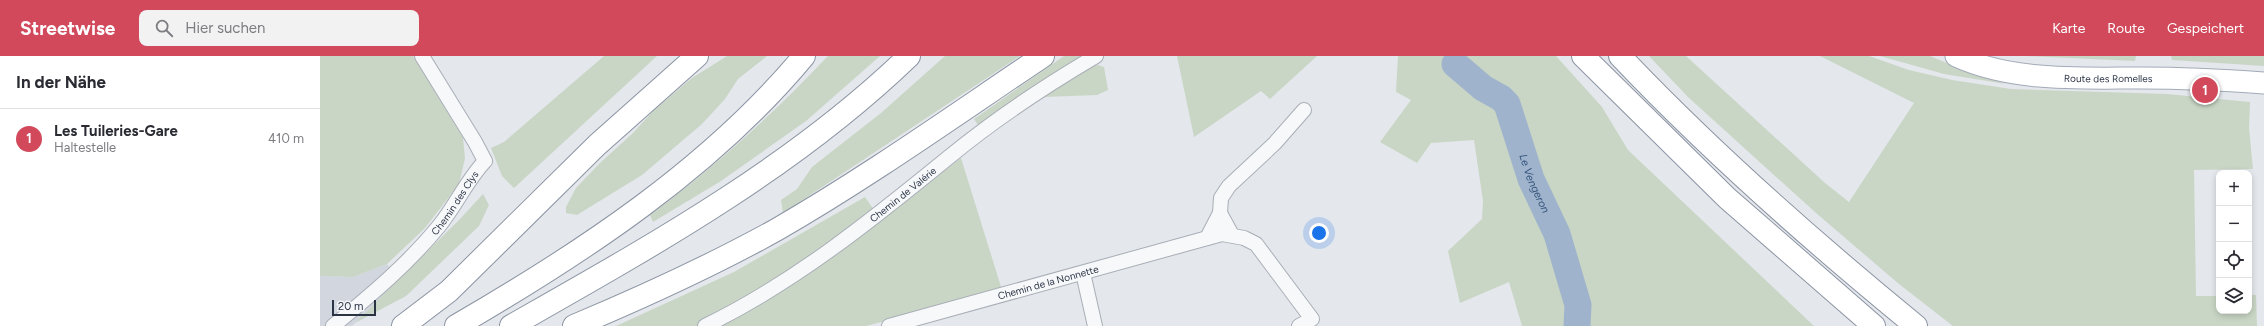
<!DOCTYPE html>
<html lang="de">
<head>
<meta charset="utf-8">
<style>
  :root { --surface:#fff; --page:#f2f2f3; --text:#2b2b33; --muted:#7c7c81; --line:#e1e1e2; --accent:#d1495b }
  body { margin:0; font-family:Figtree,sans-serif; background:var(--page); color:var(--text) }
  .controls { position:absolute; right:12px; bottom:12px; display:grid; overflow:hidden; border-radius:8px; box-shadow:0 2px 6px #0003 }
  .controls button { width:36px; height:36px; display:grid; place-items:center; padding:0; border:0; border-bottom:1px solid var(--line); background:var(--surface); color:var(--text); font:20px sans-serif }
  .scale { position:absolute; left:12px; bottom:10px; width:44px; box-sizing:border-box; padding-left:4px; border:2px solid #2b3445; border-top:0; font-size:11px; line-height:14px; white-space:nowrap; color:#2b3445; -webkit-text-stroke:3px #f4f6f9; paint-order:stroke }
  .you { position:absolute; left:999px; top:177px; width:14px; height:14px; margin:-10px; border:3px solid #fff; border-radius:50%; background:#1a73e8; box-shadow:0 0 0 6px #1a73e833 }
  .badge { display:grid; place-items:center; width:26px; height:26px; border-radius:50%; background:var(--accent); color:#fff; font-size:13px; font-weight:700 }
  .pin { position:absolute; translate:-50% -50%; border:2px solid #fff; box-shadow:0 1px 4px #0006 }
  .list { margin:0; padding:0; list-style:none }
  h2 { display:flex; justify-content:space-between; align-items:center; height:52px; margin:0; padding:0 16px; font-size:17px }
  h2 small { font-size:13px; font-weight:400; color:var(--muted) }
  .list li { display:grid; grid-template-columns:26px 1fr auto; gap:12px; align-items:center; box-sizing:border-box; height:60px; padding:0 16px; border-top:1px solid var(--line) }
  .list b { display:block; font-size:15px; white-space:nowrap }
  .list p { margin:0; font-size:13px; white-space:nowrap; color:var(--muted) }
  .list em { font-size:13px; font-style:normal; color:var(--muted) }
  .icon { flex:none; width:22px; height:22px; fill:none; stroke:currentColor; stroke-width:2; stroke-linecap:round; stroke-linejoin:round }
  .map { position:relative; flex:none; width:1944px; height:270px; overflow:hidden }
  header { display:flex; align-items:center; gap:24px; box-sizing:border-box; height:56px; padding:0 20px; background:var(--accent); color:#fff }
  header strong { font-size:19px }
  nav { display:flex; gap:22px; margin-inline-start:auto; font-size:14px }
  .search { width:280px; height:36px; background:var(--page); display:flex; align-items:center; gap:10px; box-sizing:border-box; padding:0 14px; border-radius:8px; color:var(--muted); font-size:15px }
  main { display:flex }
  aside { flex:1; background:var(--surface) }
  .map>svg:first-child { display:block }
  .built { fill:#d2d6de }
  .green { fill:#c9d6c5 }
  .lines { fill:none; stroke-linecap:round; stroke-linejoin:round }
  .river { stroke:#9fb4cc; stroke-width:27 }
  .minor-casing { stroke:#a9aeb7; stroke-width:16 }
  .primary-casing { stroke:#a3abb8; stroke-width:23 }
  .motorway-casing { stroke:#8b94a3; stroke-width:24 }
  .minor { stroke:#f7f8fa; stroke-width:14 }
  .primary { stroke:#fff; stroke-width:21 }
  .motorway { stroke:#fff; stroke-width:22 }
  .labels { text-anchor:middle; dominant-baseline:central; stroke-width:3; stroke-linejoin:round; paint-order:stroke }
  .street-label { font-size:10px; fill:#2b3445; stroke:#f4f6f9 }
  .water-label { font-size:11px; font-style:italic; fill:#34527a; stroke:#f4f6f9 }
</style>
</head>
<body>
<header>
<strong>Streetwise</strong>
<div class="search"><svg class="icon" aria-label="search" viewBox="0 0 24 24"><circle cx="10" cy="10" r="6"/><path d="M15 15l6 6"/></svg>Hier suchen</div>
<nav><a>Karte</a><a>Route</a><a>Gespeichert</a></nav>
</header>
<main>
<aside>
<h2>In der Nähe<small></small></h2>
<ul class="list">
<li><span class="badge">1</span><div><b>Les Tuileries-Gare</b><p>Haltestelle</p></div><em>410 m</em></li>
</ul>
</aside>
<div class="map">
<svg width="1944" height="270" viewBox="0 0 1944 270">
  <rect width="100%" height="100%" fill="#e4e7ec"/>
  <!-- built -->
  <polygon class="built" points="67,208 80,223 35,267 32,270 0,270 0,220 33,221"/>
  <!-- green -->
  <g class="green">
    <polygon points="0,0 93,0 143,82 145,102 139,128 105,172 67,208 33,221 0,220"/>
    <polygon points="284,0 337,0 194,132 182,120 171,92 184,86"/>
    <polygon points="407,0 447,0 418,23 405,43 382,68 322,119 257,159 246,157 246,151 256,132 280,107 313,77 334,54 372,22"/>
    <path d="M508 0H560L486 65 401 125 333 166 330 159C395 111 453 58 508 0Z"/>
    <polygon points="625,0 700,0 463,157 461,144 477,133 492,111 561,57"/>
    <polygon points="744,0 766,0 658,69 654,63"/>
    <polygon points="857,0 997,0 950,43 941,35 874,81"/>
    <polygon points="1078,0 1236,0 1282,51 1308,94 1494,270 1202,270 1189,226 1140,247 1128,195 1162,163 1163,145 1154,84 1111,87 1097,107 1060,86 1091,44 1076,36"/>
    <polygon points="1329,0 1366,0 1505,127 1529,146 1594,47 1500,0 1549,0 1589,14 1632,24 1691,33 1847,38 1930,46 1929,72 1933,113 1874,114 1876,240 1899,240 1899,255 1929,255 1929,239 1936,239 1937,270 1633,270 1579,228 1496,157 1368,41"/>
    <polygon points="1560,0 1610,0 1648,16 1686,28 1624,18"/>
    <polygon points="1705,0 1816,0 1815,5"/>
    <polygon points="1851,0 1944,0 1944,10 1852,4"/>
    <polygon points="778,9 784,11 788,34 777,39 724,41 722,38 766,12"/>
    <polygon points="641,102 682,234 546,270 296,270 414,216 545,141 561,164"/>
    <polygon points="163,138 169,149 159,170 86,240 35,267 140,163"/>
  </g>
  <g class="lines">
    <!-- river -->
    <path class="river" id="s1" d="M1135 8 1163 32 1181 42 1187 48 1211 123 1237 178 1258 249 1257 270"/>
    <defs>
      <g id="minor">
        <polyline points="900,157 901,142 909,130 955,87 984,54"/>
        <polyline points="887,182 900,157 912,179"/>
        <polyline points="763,217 775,270"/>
        <path id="s2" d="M13 270C50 240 89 207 119 170 136 149 147 124 165 105L155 86 102 0"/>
        <path id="s3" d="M385 270C474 227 553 163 629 101 674 64 725 30 776 0"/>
        <path id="s4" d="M569 270 902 178 924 182 936 188 992 263 979 270"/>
      </g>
      <g id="primary">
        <path id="s5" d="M1636 0C1693 26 1760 22 1822 22 1863 22 1903 24 1944 27"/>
      </g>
      <g id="motorway">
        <polyline points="1263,0 1407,142 1554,270"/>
        <path d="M1300 0C1392 97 1492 185 1596 270"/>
        <polyline points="83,270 129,235 277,89 377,0"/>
        <path d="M136 270C262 197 390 113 484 0"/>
        <path d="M191 270C330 191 473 112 589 0"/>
        <path d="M254 270C323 241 391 210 456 174 548 121 635 59 723 0"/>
      </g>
    </defs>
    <!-- minor casing -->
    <use href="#minor" class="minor-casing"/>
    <!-- primary casing -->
    <use href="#primary" class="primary-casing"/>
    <!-- motorway casing -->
    <use href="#motorway" class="motorway-casing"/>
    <!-- minor -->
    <use href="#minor" class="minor"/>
    <!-- primary -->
    <use href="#primary" class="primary"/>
    <!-- motorway -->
    <use href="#motorway" class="motorway"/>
  </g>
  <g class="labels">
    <!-- street labels -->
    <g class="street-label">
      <text stroke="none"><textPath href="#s5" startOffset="155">Route des Romelles</textPath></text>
      <text stroke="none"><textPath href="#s3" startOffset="238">Chemin de Valérie</textPath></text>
      <text stroke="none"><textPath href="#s2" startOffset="174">Chemin des Clys</textPath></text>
      <text stroke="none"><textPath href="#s4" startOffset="165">Chemin de la Nonnette</textPath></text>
    </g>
    <!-- water labels -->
    <g class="water-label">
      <text stroke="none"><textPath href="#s1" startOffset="150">Le Vengeron</textPath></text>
    </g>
  </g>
</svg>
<div class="controls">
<button>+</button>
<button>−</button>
<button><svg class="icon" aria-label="locate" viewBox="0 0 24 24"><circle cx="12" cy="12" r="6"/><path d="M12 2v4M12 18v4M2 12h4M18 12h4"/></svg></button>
<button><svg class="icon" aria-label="layers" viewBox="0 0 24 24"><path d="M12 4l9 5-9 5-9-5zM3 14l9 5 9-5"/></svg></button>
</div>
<div class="scale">20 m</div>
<div class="you"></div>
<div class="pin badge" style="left:1885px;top:34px">1</div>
</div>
</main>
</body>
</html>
